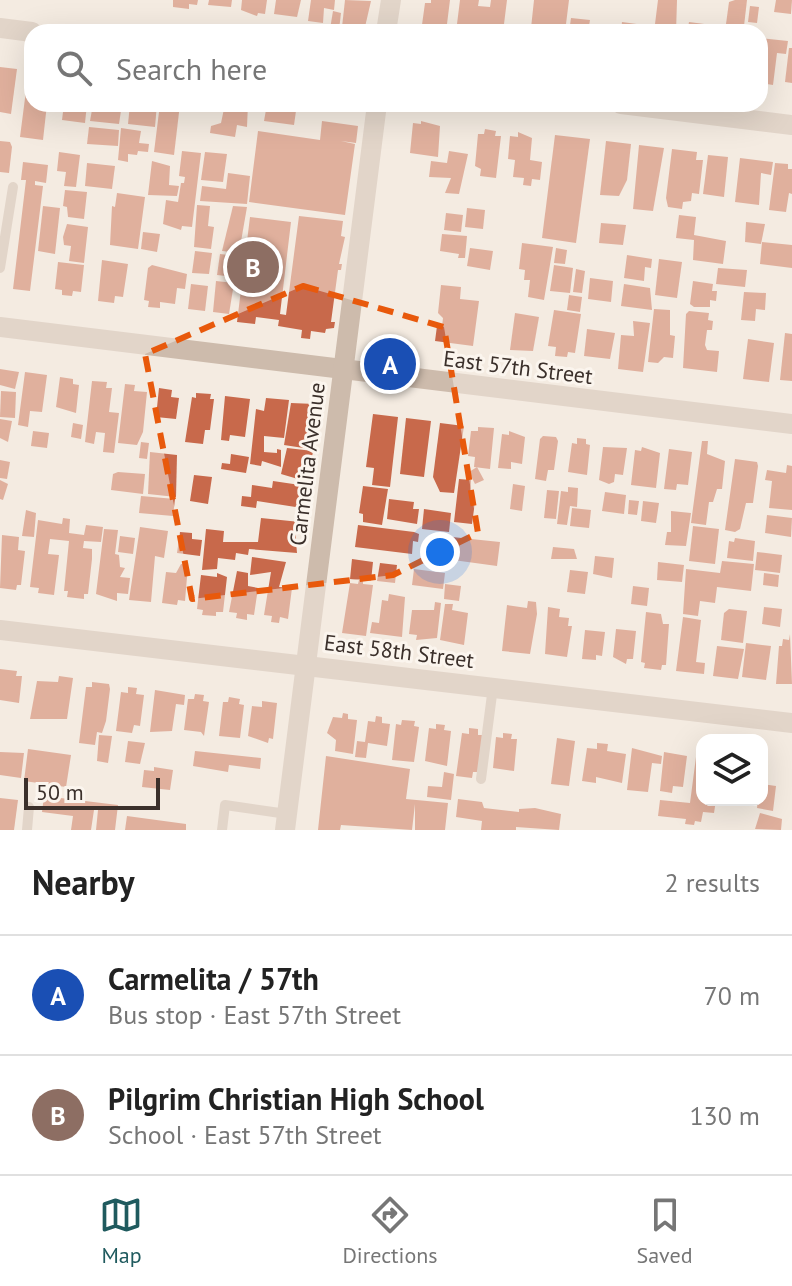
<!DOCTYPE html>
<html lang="en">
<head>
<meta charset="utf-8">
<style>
  :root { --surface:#fff; --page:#f2f2f2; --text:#222; --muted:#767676; --line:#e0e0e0; --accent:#1f5a5e }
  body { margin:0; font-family:"PT Sans",sans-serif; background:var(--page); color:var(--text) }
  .controls { position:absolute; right:24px; bottom:24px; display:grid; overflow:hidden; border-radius:16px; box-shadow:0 8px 32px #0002 }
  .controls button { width:72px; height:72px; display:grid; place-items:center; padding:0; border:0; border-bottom:2px solid var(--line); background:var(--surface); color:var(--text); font:40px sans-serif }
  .scale { position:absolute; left:24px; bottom:20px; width:136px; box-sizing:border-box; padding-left:8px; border:4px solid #3b302b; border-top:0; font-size:22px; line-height:28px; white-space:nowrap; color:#3b302b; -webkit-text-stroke:6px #fbf5ee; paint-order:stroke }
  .you { position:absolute; left:440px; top:552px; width:28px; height:28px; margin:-20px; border:6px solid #fff; border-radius:50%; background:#1a73e8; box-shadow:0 0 0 12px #1a73e833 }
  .badge { display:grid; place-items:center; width:52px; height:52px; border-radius:50%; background:var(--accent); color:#fff; font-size:26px; font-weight:700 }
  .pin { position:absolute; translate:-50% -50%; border:4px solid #fff; box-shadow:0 2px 8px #0006 }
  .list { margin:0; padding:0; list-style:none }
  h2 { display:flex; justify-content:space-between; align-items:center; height:104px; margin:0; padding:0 32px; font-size:34px }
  h2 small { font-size:26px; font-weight:400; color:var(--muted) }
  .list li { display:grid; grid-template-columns:52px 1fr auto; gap:24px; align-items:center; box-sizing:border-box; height:120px; padding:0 32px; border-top:2px solid var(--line) }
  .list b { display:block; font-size:30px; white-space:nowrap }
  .list p { margin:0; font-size:26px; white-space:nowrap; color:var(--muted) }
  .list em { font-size:26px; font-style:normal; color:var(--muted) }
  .icon { flex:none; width:44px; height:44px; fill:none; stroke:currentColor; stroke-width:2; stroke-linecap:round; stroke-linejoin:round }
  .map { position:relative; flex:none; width:792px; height:830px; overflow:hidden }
  .search { position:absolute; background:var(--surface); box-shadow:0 8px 32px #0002; left:24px; right:24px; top:24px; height:88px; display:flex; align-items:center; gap:20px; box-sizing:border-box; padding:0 28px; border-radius:24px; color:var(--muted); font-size:30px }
  .sheet { height:344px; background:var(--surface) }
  nav { display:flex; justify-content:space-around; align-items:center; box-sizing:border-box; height:112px; border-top:2px solid var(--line); background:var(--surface); font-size:22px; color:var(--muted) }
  nav a { display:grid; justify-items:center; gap:4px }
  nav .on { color:var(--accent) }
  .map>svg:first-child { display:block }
  .building { fill:#c8694b }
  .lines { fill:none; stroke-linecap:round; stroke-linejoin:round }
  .service { stroke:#cdbbac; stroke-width:10 }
  .minor { stroke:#cdbbac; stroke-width:20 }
  .marked { fill:none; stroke:#e8590c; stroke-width:6; stroke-dasharray:16 10; stroke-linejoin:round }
  .labels { text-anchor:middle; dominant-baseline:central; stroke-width:6; stroke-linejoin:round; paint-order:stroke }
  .street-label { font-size:22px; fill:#3b302b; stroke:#fbf5ee }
</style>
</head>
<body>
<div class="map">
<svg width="792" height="830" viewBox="0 0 792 830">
  <rect width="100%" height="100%" fill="#f4ebe1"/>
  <!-- building -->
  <g class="building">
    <polygon points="173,0 198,0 197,5 189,4 189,9 173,7"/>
    <polygon points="209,0 232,0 231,7 208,5"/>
    <polygon points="242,0 267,0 265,14 258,13 257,16 241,10"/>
    <polygon points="276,0 301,0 297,17 274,14"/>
    <polygon points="311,0 335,0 334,10 324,8 323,23 308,21"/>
    <polygon points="345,0 371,1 365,27 342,27"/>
    <polygon points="431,0 450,0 446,32 421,32 425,3 431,3"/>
    <polygon points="460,0 479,0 478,6 490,7 491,0 507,0 503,32 456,32"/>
    <polygon points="534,0 569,0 565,32 524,32 525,27 531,28"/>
    <polygon points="658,0 677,0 676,32 654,32"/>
    <polygon points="735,0 747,0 744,26 726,24 729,2"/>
    <polygon points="776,0 792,0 791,14 774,12"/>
    <polygon points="750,6 759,7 757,23 748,22"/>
    <polygon points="333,11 341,13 339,30 330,29"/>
    <polygon points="571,18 590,20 588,32 569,32"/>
    <polygon points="622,22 644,25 643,32 621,32"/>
    <polygon points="689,22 712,25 711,32 687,32"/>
    <polygon points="760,38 788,41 786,54 777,53 773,85 761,83"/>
    <polygon points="789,48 792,48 792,83 785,82"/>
    <polygon points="0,67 17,69 11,114 0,112"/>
    <polygon points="28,75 32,76 32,104 47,104 43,140 20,137"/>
    <polygon points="64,104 87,104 85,123 62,120"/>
    <polygon points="93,104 122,104 119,124 90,121"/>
    <polygon points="130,104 157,104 155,127 128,124"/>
    <polygon points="160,104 180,104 174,155 154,152"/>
    <polygon points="225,104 248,104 247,127 237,125 235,137 210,133 211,126 221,123"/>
    <polygon points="267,104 297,104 294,125 264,121"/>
    <polygon points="322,121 358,126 356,143 341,141 355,144 345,215 249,202 258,131 320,140"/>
    <polygon points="421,121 440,126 438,157 410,153 413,123 421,124"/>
    <polygon points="89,127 119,130 118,146 87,144"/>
    <polygon points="121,128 141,131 139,143 149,144 148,152 138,151 137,155 128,154 128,162 118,160"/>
    <polygon points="485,129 496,131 495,136 501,136 496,178 480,176 481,169 475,166 478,134 484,134"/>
    <polygon points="518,132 532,138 530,160 542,162 540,180 532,179 531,186 523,185 524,178 513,177 515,160 508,159 510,136 518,137"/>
    <polygon points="555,135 590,139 576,243 542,238"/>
    <polygon points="0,141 10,142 12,147 9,173 0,172"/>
    <polygon points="606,141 631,144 627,180 619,196 600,195"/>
    <polygon points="639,145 664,148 653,211 633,209"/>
    <polygon points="672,149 697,152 696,160 703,160 699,194 692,193 691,201 683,202 682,209 668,207 666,198"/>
    <polygon points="182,151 201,153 192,227 182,226 181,230 163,224 166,200 178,202 181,183 184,183 185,177 179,176"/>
    <polygon points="449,151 468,154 459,194 445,193 451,178 429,177 431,161 447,163"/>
    <polygon points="59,152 80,155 76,187 64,186 66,172 57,171"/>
    <polygon points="205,152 227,154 223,182 201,180"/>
    <polygon points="708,155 728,157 724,197 703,194"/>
    <polygon points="740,158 773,162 771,175 761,173 759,205 735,202"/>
    <polygon points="152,161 170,166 169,185 179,186 177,196 148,195"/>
    <polygon points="23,162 48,165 46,183 35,181 35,185 43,186 30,291 13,289 26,180 21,180"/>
    <polygon points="87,163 115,166 112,189 85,186"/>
    <polygon points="775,163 788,164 788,169 792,169 792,194 789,193 786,212 769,210"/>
    <polygon points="228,173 250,176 247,204 200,201 202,186 226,189"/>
    <polygon points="65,190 87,192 84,219 68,217 67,207 63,206"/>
    <polygon points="117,193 145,197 138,249 110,245 112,206 115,207"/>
    <polygon points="197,205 210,206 208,226 214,227 211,249 194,247"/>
    <polygon points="43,206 60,208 55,254 38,251"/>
    <polygon points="233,206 247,207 239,253 222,251"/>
    <polygon points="467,208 485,210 483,229 465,227"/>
    <polygon points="446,213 463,215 461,232 444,230"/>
    <polygon points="679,215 696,217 694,235 726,241 723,264 693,260 694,240 676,238"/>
    <polygon points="299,216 343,221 341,236 345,237 339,264 342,264 341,270 338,270 331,322 335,322 334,328 326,329 325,333 311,331 310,339 301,338 302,330 278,326 279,320 256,317 255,324 237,322 250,217 291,222 280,314 286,315"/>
    <polygon points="746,222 765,224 761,244 745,242"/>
    <polygon points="601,223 626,225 623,245 599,243"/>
    <polygon points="67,224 88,227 84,263 69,261 71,246 64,245 63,237"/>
    <polygon points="143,232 160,234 157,252 141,249"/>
    <polygon points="442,234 467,236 465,258 458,258 459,254 440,251"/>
    <polygon points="762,242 792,245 792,268 760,264"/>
    <polygon points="522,243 553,247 544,300 528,297 530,280 524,280 525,270 519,269"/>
    <polygon points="470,248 493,251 490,270 467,266"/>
    <polygon points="556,248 567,250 565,264 554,263"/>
    <polygon points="195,251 212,253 209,274 192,273"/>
    <polygon points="220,254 237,256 235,277 217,275"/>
    <polygon points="627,255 652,259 651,268 645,267 644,281 624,278"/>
    <polygon points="659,259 682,262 677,298 655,295"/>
    <polygon points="102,260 128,264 123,297 115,296 114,303 98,301"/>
    <polygon points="58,262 84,265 81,292 73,291 72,296 62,295 62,290 55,289"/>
    <polygon points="152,265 187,274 185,289 177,288 175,304 160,302 160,308 148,307 149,301 144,300 148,268"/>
    <polygon points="554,265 573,268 570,293 550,291"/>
    <polygon points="718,268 747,270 745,287 716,284"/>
    <polygon points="576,269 585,271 582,293 573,292"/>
    <polygon points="590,278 613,281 611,302 588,299"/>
    <polygon points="216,281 234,283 229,314 213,312"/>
    <polygon points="693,281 713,284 712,291 717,291 716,301 710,300 710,307 694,307 690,304"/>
    <polygon points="191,284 208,286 205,311 188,309"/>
    <polygon points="624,284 650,288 652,310 621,306"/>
    <polygon points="441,285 461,287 460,299 479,301 473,346 435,341 437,326 442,327 443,318 438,313"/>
    <polygon points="744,292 766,293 765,310 756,309 755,321 741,320"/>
    <polygon points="569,295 582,297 580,312 567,310"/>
    <polygon points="654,309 670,310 670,335 675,336 673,358 664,357 658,363 648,362"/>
    <polygon points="554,310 581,314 575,353 568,352 567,357 555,356 556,347 548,346"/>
    <polygon points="689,311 709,313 708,320 713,321 712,330 707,330 705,345 707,350 719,351 717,372 683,368 686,314"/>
    <polygon points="515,313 539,317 533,351 510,350"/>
    <polygon points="633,321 650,323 643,372 618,369 621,335 634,336"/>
    <polygon points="587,329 615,333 610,359 584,356"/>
    <polygon points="785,333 792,334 792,381 780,380"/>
    <polygon points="748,339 774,343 769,382 743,379"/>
    <polygon points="0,369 19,372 15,389 0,385"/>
    <polygon points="25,372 47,375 42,412 30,411 28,427 18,425"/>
    <polygon points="60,377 73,379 73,384 79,385 76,413 56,407"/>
    <polygon points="92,381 107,382 106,388 112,388 109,412 119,413 114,453 103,452 105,433 96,432 94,444 85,442"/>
    <polygon points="125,384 135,385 134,391 147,392 143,432 137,445 118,443"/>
    <polygon points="159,388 172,390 171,397 179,398 176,419 156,417"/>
    <polygon points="1,391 16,392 15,418 0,417"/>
    <polygon points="196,393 211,394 210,399 214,399 210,430 205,430 203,444 185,442 192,397 196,398"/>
    <polygon points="225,396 250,399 245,437 230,435 229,441 221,440"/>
    <polygon points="266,398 289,400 284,438 264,436 264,452 277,453 277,449 281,450 281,467 262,461 261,466 250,464 256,409 264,411"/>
    <polygon points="291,403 315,404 310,449 284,445"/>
    <polygon points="373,414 398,417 390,487 372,485 374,468 366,467"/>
    <polygon points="406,418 431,421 424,477 400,474"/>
    <polygon points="0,419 12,421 8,442 0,438"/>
    <polygon points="73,423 83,425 81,439 71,437"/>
    <polygon points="440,423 464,426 454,493 440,492 433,477"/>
    <polygon points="478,427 494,428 490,469 474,467 475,457 468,456 471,431 478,431"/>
    <polygon points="33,431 49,433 47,448 31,446"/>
    <polygon points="509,431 525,437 522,464 511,462 511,469 498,468 502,434 509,435"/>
    <polygon points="543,436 556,437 558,441 554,470 548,470 546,481 535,479 540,439"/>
    <polygon points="577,438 586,439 586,444 590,445 587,475 568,472 572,443 577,444"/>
    <polygon points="702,441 708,441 707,454 725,461 722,489 717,489 713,502 709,502 706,525 691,523"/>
    <polygon points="141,442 149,443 147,459 139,458"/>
    <polygon points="603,447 627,448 623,475 615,474 614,482 609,484 599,480"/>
    <polygon points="642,447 660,453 656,488 631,485 635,450 641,451"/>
    <polygon points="287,448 313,451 308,482 281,474"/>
    <polygon points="669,449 692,452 688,485 677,484 676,490 664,489"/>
    <polygon points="150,452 177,455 176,497 148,494"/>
    <polygon points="231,454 249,457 246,473 221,469 222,463 230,464"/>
    <polygon points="735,459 757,462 758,466 753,503 746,503 740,529 735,532 725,530"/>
    <polygon points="0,460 10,462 7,479 0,478"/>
    <polygon points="787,465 792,466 792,510 769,508 772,481 765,480 767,470 786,473"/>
    <polygon points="477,467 484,480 475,484 469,472"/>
    <polygon points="118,472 145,474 143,494 111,490 113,474"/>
    <polygon points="194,475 212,477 208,504 190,501"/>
    <polygon points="459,479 471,480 470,501 475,502 472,524 454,522"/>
    <polygon points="0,480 8,484 3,500 0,499"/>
    <polygon points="273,481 300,485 299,492 304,493 302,508 257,501 256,508 241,506 242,496 251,497 252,485 272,488"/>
    <polygon points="513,484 525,486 522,511 510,509"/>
    <polygon points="363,486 388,489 382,525 363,522 363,514 359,513"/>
    <polygon points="568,487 578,488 577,507 570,506 567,525 557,524 561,491 568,492"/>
    <polygon points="547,490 559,491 556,519 544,518"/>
    <polygon points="605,492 626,495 624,514 602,511"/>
    <polygon points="141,496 175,499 173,516 139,513"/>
    <polygon points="389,499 414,502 413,509 419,509 417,524 387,519"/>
    <polygon points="629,500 639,501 637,515 628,514"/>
    <polygon points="643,501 659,503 656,523 641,521"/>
    <polygon points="572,508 591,510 589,528 570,526"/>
    <polygon points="424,509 451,513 449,532 422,529"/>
    <polygon points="26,510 36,513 34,537 22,536"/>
    <polygon points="671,511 691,513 686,546 665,545 667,532 671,532"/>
    <polygon points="767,515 792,518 791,537 765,533"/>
    <polygon points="63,518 70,519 69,533 84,535 86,525 103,527 101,542 84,541 83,548 92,549 92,559 88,594 84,594 84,599 67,597 68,591 64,591 69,541 50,539 48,554 59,555 54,595 38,593 39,588 30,587 38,520 62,524"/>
    <polygon points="261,518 300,522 299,531 295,530 297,553 249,549 248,555 236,553 235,560 218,558 217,569 202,570 206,529 224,531 223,542 258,542"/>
    <polygon points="358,525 414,532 419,534 418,542 413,541 412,554 355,547"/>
    <polygon points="693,526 719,529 715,564 689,561"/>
    <polygon points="140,527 168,531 164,558 155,556 151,602 129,600"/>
    <polygon points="104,529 118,530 115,554 119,555 120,567 125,568 120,577 130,578 128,594 117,593 117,601 96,594"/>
    <polygon points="180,532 192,533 192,539 202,540 200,556 177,553"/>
    <polygon points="2,535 19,537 18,550 25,551 21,585 17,585 16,590 0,588"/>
    <polygon points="120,536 135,538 133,554 118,552"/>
    <polygon points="435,536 449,538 451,546 452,537 500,542 497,566 453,560 448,562 447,571 431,569"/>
    <polygon points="735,538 755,541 753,561 727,558 729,541 734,542"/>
    <polygon points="553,547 574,549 577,559 551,559"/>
    <polygon points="757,552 782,555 780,573 755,570"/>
    <polygon points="595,556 614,558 612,578 593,574"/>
    <polygon points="252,557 286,562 279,587 292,588 288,619 280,617 279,623 271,622 272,616 264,615 271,572 250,575"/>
    <polygon points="352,559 373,562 371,581 363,581 363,584 373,585 366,636 342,633 350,583 358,584 359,580 350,579"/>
    <polygon points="722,561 754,564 751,591 717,587 715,603 700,601 698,616 683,614 686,569 720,573"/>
    <polygon points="658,562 684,565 682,582 657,580"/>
    <polygon points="380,563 397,565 395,583 377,581"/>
    <polygon points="181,564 188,565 185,601 178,600 177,605 162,603 166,572 176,573"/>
    <polygon points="414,569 445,573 443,589 412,585"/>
    <polygon points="570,570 588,572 585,594 567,592"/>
    <polygon points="237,571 248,573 248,586 258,588 254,615 247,614 247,620 236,618 237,613 229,612"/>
    <polygon points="217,573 227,577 223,612 216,612 216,616 202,615 203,610 197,609 201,575 217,577"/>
    <polygon points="764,573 779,575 778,587 763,585"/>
    <polygon points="445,584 461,586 459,601 444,599"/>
    <polygon points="633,586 649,588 647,606 631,604"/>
    <polygon points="389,594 405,597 402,637 370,633 372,622 379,623 382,600 388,601"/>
    <polygon points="528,601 536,602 537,614 530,654 502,651 507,605 527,608"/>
    <polygon points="435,602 441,603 437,638 416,640 417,635 409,634 412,610 434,610"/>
    <polygon points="445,604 453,604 452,610 468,613 464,645 440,640"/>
    <polygon points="548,607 560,609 559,617 569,618 568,626 572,626 567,657 545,654"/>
    <polygon points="764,607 782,609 780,627 762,624"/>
    <polygon points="729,609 747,611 743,643 721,640 724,613"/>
    <polygon points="646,612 661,614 663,624 669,624 666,665 662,665 661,670 644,668 645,663 641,662"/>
    <polygon points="683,617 701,620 696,662 705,663 704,674 676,671"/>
    <polygon points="616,629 636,631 633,659 627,659 626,664 613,657"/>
    <polygon points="585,630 605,632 602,656 596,655 596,660 582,659"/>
    <polygon points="790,634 792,684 776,684 779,646 782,646 783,639 789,640"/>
    <polygon points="746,643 771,646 766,680 742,677"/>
    <polygon points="717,646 744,649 738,679 713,676"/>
    <polygon points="0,669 17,671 16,676 22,676 19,703 0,700"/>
    <polygon points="59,676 73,678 67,719 30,719 37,681 58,682"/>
    <polygon points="92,682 109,684 110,689 106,721 102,733 97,732 95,745 79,743 86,687 92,687"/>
    <polygon points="128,687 137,688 136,694 144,695 140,726 134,725 132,733 116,731 121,692 128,693"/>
    <polygon points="155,690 185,695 184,705 176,704 172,731 150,732"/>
    <polygon points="195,694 204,695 203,701 209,702 204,736 201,732 184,730 188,699 194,699"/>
    <polygon points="229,697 240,699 239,704 244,705 240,738 219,736 223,702 228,702"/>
    <polygon points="262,701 277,703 273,739 269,738 268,743 248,736 252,706 262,707"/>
    <polygon points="343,713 348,714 348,719 357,720 353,754 335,751 336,740 327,733 333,717 342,718"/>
    <polygon points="376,716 382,717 382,723 390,724 387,746 368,743 366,758 355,757 357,741 365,742 368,721 375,722"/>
    <polygon points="402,720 415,721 414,726 419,727 414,762 392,760 396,724 401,725"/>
    <polygon points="436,724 445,725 444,730 451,731 447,766 425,761 429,728 436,729"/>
    <polygon points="469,728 478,729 478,735 484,735 478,772 473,772 472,778 456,776 462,733 469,734"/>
    <polygon points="503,733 512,734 511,739 517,739 514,771 493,768 496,737 503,738"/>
    <polygon points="99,735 112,736 108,763 97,761"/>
    <polygon points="557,738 575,741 569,786 551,784"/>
    <polygon points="128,741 145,743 140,764 125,762"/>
    <polygon points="597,743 608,744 607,751 626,754 622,783 596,777 596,783 582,781 587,748 597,749"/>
    <polygon points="632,748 662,756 661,764 652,763 648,792 627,790"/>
    <polygon points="28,749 71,755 66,787 24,781"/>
    <polygon points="195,751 261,758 260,769 229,765 228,772 193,766"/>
    <polygon points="0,752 24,753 21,778 0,775"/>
    <polygon points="664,752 687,756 683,787 673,786 672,793 660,791"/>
    <polygon points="326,756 410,769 406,799 448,803 445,830 415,830 415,804 412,830 341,825 340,830 318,830"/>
    <polygon points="696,757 702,757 702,800 716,800 714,813 703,812 701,822 695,821 694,825 685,824 686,819 658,816 660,800 690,803"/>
    <polygon points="154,767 173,770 170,790 142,787 144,770 154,771"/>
    <polygon points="444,772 454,774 451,800 427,797 428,786 442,787"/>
    <polygon points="762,784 776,786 773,811 757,808 758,800 762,800"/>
    <polygon points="44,796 118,805 115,830 96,830 98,810 94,810 91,830 71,830 73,816 42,812"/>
    <polygon points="0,798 18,800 14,830 0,830"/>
    <polygon points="458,799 482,802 484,808 519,812 519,809 535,808 561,814 559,830 516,827 516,830 481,830 482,821 456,817"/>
    <polygon points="760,813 782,819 781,830 755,829"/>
    <polygon points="127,816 186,824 186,830 125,830"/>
  </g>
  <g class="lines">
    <!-- service -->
    <g class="service">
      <polyline points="0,268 13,187"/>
      <polyline points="481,779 493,687"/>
      <polyline points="27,830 29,807"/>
      <polyline points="222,830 225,805 287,814"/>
    </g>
    <!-- minor -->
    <g class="minor">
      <polyline points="0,28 32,32"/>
      <polyline points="386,32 391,0"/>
      <polyline points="621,104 792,125"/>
      <polyline points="0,327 792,424"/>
      <polyline points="0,630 792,723"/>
      <polyline points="285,830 377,104"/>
    </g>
  </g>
  <!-- marked area -->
  <path d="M0 0H792V830H0ZM303 286 444 327 478 533 393 575 192 599 145 354Z" fill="#f4ebe1" fill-opacity=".55" fill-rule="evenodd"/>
  <path class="marked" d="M303 286 444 327 478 533 393 575 192 599 145 354Z"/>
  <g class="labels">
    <!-- street labels -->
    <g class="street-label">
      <text transform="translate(518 367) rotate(7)">East 57th Street</text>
      <text transform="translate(307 464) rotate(-83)">Carmelita Avenue</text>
      <text transform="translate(399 651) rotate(7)">East 58th Street</text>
    </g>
  </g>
</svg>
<div class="controls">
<button><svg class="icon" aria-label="layers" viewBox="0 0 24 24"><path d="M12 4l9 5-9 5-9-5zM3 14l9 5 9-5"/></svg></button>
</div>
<div class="scale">50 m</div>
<div class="you"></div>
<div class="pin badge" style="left:390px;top:364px;background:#1a4fb4">A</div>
<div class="pin badge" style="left:253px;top:267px;background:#8d6e63">B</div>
<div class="search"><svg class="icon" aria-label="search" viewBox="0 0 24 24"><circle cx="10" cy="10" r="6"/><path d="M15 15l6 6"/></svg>Search here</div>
</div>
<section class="sheet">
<h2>Nearby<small>2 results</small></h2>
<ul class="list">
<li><span class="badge" style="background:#1a4fb4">A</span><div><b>Carmelita / 57th</b><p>Bus stop · East 57th Street</p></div><em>70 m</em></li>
<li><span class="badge" style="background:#8d6e63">B</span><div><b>Pilgrim Christian High School</b><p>School · East 57th Street</p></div><em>130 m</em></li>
</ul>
</section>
<nav>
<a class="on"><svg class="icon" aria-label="map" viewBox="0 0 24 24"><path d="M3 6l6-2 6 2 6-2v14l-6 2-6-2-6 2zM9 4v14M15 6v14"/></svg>Map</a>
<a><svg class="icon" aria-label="directions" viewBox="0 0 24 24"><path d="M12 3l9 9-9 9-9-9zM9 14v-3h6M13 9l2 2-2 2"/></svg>Directions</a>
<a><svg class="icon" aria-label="saved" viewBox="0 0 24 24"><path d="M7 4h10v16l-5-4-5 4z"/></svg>Saved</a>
</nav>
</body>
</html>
